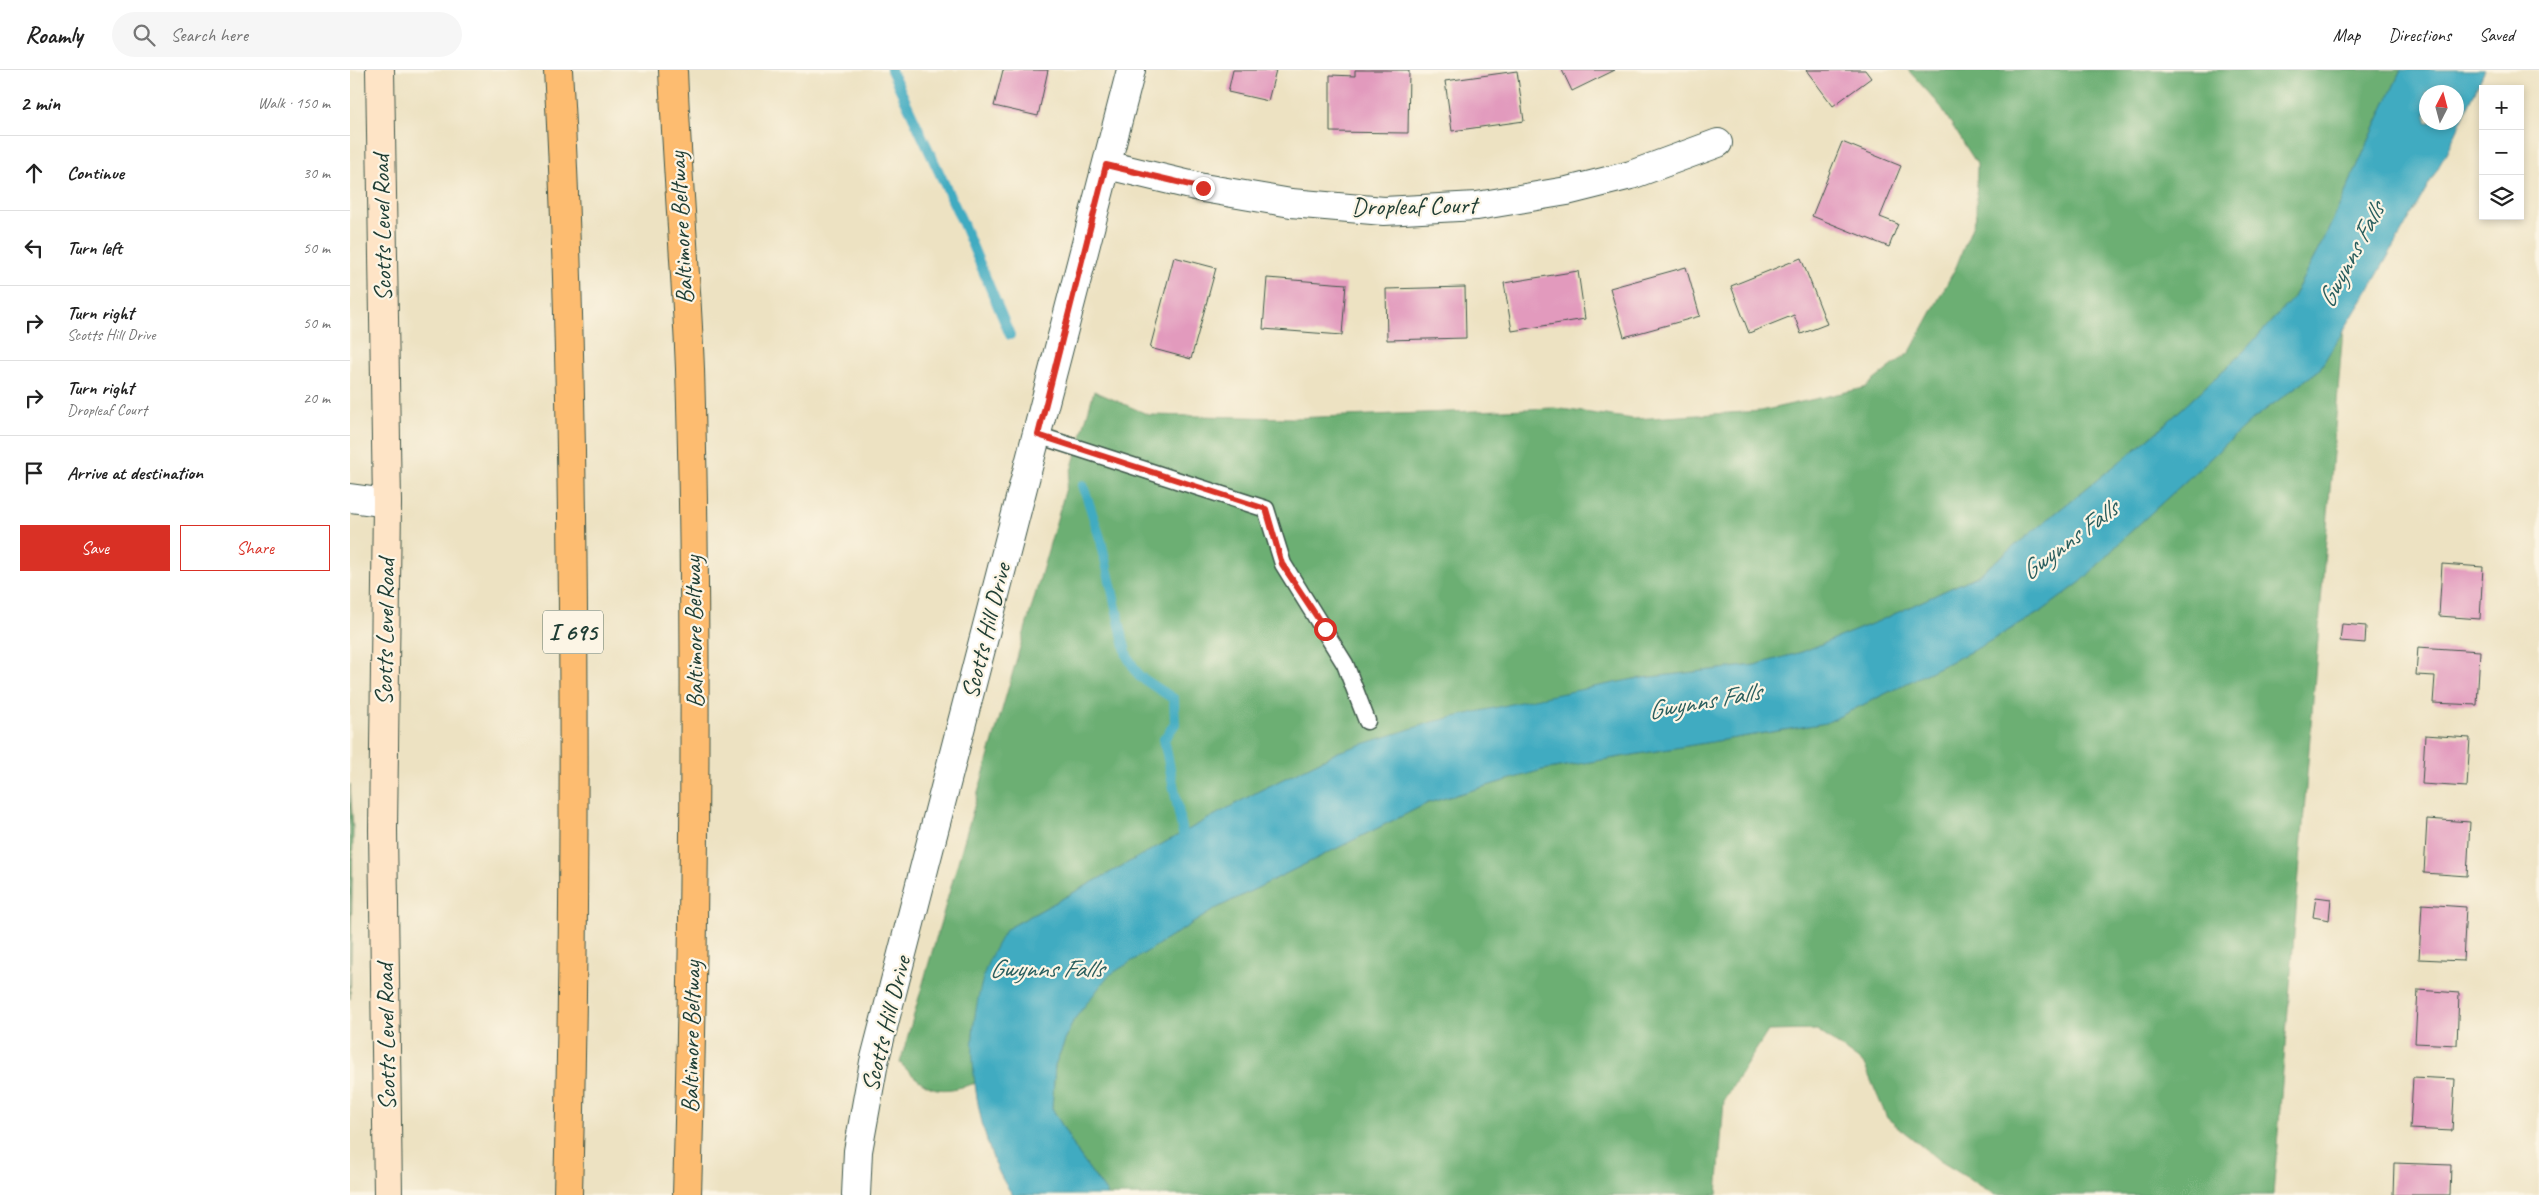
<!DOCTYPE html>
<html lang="en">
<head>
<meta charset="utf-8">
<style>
  :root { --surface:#fff; --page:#f6f6f6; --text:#222; --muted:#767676; --line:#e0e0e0; --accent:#d93025 }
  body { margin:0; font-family:Caveat,sans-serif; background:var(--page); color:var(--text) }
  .controls { position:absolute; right:15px; top:15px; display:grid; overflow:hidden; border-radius:0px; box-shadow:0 2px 8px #0003 }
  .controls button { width:45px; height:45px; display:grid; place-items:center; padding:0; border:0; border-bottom:1px solid var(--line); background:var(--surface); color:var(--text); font:25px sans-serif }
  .compass { position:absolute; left:2069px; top:15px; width:45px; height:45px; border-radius:50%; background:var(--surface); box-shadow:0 2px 8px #0003; rotate:6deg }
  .stop { position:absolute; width:15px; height:15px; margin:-11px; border:4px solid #d93025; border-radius:50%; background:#fff }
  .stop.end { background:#d93025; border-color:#fff; box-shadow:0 1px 5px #0008 }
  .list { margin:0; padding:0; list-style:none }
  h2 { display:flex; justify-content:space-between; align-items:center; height:65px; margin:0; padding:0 20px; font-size:21px }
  h2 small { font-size:16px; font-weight:400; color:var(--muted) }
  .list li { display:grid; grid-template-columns:32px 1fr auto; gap:15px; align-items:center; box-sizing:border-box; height:75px; padding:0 20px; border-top:1px solid var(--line) }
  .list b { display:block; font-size:19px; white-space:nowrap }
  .list p { margin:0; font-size:16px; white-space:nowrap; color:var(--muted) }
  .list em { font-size:16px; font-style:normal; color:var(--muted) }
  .actions { display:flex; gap:10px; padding:15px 20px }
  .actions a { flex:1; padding:11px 0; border:1px solid var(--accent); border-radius:0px; text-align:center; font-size:18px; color:var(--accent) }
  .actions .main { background:var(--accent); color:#fff }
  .icon { flex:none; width:28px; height:28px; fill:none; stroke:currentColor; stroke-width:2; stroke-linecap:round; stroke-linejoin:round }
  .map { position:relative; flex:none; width:2189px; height:1125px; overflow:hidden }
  header { display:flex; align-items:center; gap:30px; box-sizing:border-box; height:70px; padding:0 25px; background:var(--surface); border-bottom:1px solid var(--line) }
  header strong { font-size:24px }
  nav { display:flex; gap:28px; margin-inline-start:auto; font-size:18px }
  .search { width:350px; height:45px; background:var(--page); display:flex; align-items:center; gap:12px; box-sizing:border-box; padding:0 18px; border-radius:28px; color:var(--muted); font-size:19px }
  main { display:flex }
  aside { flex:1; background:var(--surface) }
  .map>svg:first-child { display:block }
  .forest { fill:#6caf73; stroke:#467654 }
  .water { fill:#41abc1; stroke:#30747a; fill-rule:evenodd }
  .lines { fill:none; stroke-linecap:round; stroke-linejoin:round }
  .stream { stroke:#41abc1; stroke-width:10 }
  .building { fill:#e29abd }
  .service-casing { stroke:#3e5649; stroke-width:19 }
  .minor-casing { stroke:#3e5649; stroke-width:30 }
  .secondary-casing { stroke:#3e5649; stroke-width:30 }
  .motorway-casing { stroke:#3e5649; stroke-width:30 }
  .service { stroke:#fff; stroke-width:16 }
  .minor { stroke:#fff; stroke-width:28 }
  .secondary { stroke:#fee4c6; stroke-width:28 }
  .motorway { stroke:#fdbc70; stroke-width:28 }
  .route { stroke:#d93025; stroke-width:6 }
  .labels { text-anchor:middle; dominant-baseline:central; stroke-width:4.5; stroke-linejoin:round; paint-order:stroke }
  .shield { fill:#fcf5e5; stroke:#617469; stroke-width:1 }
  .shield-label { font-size:24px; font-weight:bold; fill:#1f3d34 }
  .street-label { font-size:25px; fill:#1f3d34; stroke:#fcf5e5 }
  .water-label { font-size:26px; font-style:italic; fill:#295e5e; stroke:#fcf5e5 }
</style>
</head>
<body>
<header>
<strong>Roamly</strong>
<div class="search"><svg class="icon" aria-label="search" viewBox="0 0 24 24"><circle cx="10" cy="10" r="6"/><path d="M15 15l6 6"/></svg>Search here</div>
<nav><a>Map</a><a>Directions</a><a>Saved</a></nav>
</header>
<main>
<aside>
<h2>2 min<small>Walk · 150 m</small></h2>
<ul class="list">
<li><svg class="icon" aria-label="ahead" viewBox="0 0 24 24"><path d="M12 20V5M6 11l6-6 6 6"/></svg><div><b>Continue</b></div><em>30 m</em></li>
<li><svg class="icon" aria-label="left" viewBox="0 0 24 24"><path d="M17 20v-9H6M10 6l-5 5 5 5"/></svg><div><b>Turn left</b></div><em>50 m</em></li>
<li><svg class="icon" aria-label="right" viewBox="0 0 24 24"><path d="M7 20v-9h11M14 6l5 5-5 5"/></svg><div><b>Turn right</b><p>Scotts Hill Drive</p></div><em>50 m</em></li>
<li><svg class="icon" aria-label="right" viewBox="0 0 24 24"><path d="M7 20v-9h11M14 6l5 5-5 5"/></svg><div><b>Turn right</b><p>Dropleaf Court</p></div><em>20 m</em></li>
<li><svg class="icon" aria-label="arrive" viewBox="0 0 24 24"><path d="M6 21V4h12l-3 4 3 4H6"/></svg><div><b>Arrive at destination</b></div></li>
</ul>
<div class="actions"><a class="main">Save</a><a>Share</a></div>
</aside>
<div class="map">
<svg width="2189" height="1125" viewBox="0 0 2189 1125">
  <rect width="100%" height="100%" fill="#fcf5e5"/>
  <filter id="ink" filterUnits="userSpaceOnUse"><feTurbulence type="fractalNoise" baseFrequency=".02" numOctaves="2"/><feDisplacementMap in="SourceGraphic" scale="10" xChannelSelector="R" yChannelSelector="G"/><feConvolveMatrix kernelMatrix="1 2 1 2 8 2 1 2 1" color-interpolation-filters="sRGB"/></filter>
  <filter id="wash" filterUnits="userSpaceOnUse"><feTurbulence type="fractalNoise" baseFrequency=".0096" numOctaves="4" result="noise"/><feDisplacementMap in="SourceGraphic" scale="20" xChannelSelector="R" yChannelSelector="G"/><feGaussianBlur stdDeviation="1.12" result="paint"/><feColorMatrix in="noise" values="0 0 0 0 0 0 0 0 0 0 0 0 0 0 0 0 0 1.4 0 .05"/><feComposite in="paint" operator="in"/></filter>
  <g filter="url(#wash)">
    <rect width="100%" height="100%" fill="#ede2c2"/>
    <!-- forest -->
    <g class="forest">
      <path d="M1558 0H2051L1975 167 1942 229 1894 281 1808 361 1627 506 1529 551 1452 582 1405 595 1284 609 988 682 909 721 655 860 623 964 626 1013C587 1025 579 1022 550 993L744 321 799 345 943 348 1204 338 1284 349 1411 341 1514 318 1560 282 1606 197 1626 147 1627 94 1588 33Z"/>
      <polygon points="1993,259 1923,1125 1646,1125 1590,1091 1537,1048 1514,994 1467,960 1418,961 1374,1030 1367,1125 758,1125 729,1085 702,1038 705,995 723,951 757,906 867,838 1078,733 1192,700 1476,653 1628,578 1692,541 1732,511 1776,466 1903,349 1969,300"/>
      <polygon points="0,714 3,760 0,929"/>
    </g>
    <!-- water -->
    <path class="water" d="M2051 0H2135L2097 82 2024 211 1969 300 1903 349 1776 466 1732 511 1692 541 1628 578 1476 653 1192 700 1078 733 867 838 758 906 723 951 705 995 702 1038 729 1085 758 1125H663C634 1089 620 1010 623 965 624 945 629 923 634 904 638 889 648 874 655 860L909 721 988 682 1082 652 1179 630 1284 609 1405 595 1452 582 1529 551 1627 506 1808 361 1894 281 1942 229 1975 167ZM2076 22H2106V52H2076Z"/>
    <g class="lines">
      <!-- stream -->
      <g class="stream">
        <polyline points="541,0 611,149 660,265"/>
        <polyline points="733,415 751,471 777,586 789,606 824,629 825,654 814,669 835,773"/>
      </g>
    </g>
    <g id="blocks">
      <!-- building -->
      <g class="building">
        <polygon points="653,0 698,0 688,46 644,36"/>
        <polygon points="883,0 926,0 918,31 878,22"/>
        <polygon points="1005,0 1059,0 1058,63 980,62 980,5 1005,6"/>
        <polygon points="1212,0 1265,0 1222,21"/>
        <polygon points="1456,0 1515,0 1521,8 1483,36"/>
        <polygon points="1167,1 1174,51 1102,61 1095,11"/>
        <polygon points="1492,72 1551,96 1530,147 1548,154 1539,177 1462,146"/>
        <polygon points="824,187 866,198 841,289 800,278"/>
        <polygon points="1451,188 1477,254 1451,264 1444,245 1399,263 1381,216"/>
        <polygon points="1336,197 1350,246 1274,267 1260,218"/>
        <polygon points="1228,201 1235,249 1162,261 1154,213"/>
        <polygon points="917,208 996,214 992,265 913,259"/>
        <polygon points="1115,217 1116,268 1037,270 1036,219"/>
        <polygon points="2092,494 2133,497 2130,549 2089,546"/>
        <polygon points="1992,554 2016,556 2015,573 1990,571"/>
        <polygon points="2068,577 2130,581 2127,635 2083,633 2085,606 2066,605"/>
        <polygon points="2075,665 2120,668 2117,717 2072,714"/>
        <polygon points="2077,749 2120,752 2117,806 2074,803"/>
        <polygon points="1966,827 1981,829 1979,850 1963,847"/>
        <polygon points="2072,834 2116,837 2113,891 2069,889"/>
        <polygon points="2068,920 2109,923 2107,975 2065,973"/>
        <polygon points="2063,1007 2105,1009 2102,1061 2060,1059"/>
        <polygon points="2044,1093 2101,1095 2100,1125 2043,1125"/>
      </g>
    </g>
  </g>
  <g filter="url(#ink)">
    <use href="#blocks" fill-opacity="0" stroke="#3e5649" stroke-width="1"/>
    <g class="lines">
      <defs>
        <polyline id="service" points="687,365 916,439 933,494 995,594 1017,651"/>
        <g id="minor">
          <polyline points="757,95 853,118 941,133 1034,141 1127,136 1217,121 1281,105 1368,73"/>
          <polyline points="0,428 37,433"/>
          <polyline points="506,1125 508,1081 524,992 781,0"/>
        </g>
        <polyline id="secondary" points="30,0 37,433 33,760 38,1125"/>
        <g id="motorway">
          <path d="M208 0C217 149 220 298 222 446 225 673 224 899 218 1125"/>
          <path d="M323 0C327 100 336 200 340 299 348 575 345 850 337 1125"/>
        </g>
      </defs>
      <!-- service casing -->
      <use href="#service" class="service-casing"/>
      <!-- minor casing -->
      <use href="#minor" class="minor-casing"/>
      <!-- secondary casing -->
      <use href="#secondary" class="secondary-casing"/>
      <!-- motorway casing -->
      <use href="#motorway" class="motorway-casing"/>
      <!-- service -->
      <use href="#service" class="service"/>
      <!-- minor -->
      <use href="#minor" class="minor"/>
      <!-- secondary -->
      <use href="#secondary" class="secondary"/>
      <!-- motorway -->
      <use href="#motorway" class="motorway"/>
    </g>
  </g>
  <g class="lines" filter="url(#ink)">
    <!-- route -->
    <polyline class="route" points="853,118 756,95 688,365 916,439 932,494 975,559"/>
  </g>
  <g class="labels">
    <!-- shield labels -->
    <rect class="shield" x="193" y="540.5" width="60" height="43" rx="4"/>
    <g class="shield-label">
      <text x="223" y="562">I 695</text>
    </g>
    <!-- street labels -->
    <g class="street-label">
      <text transform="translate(1064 136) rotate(-1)">Dropleaf Court</text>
      <text transform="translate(32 158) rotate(-91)">Scotts Level Road</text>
      <text transform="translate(331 158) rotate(-93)">Baltimore Beltway</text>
      <text transform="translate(636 561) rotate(-76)">Scotts Hill Drive</text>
      <text transform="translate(35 562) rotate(-89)">Scotts Level Road</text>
      <text transform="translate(344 562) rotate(-91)">Baltimore Beltway</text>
      <text transform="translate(536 954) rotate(-76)">Scotts Hill Drive</text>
      <text transform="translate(36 967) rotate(-91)">Scotts Level Road</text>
      <text transform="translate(341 967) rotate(-89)">Baltimore Beltway</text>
    </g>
    <!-- water labels -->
    <g class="water-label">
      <text transform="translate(2001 185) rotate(-62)">Gwynns Falls</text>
      <text transform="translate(1719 470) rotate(-37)">Gwynns Falls</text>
      <text transform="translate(1354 631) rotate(-10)">Gwynns Falls</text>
      <text x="696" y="898">Gwynns Falls</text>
    </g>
  </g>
</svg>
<div class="controls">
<button>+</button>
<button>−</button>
<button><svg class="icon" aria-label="layers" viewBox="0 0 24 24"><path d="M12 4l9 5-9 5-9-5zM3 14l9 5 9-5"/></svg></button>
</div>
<svg class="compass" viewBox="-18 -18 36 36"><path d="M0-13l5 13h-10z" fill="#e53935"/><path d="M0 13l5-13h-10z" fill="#767676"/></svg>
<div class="stop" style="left:975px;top:559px"></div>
<div class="stop end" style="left:853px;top:118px"></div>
</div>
</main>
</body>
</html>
